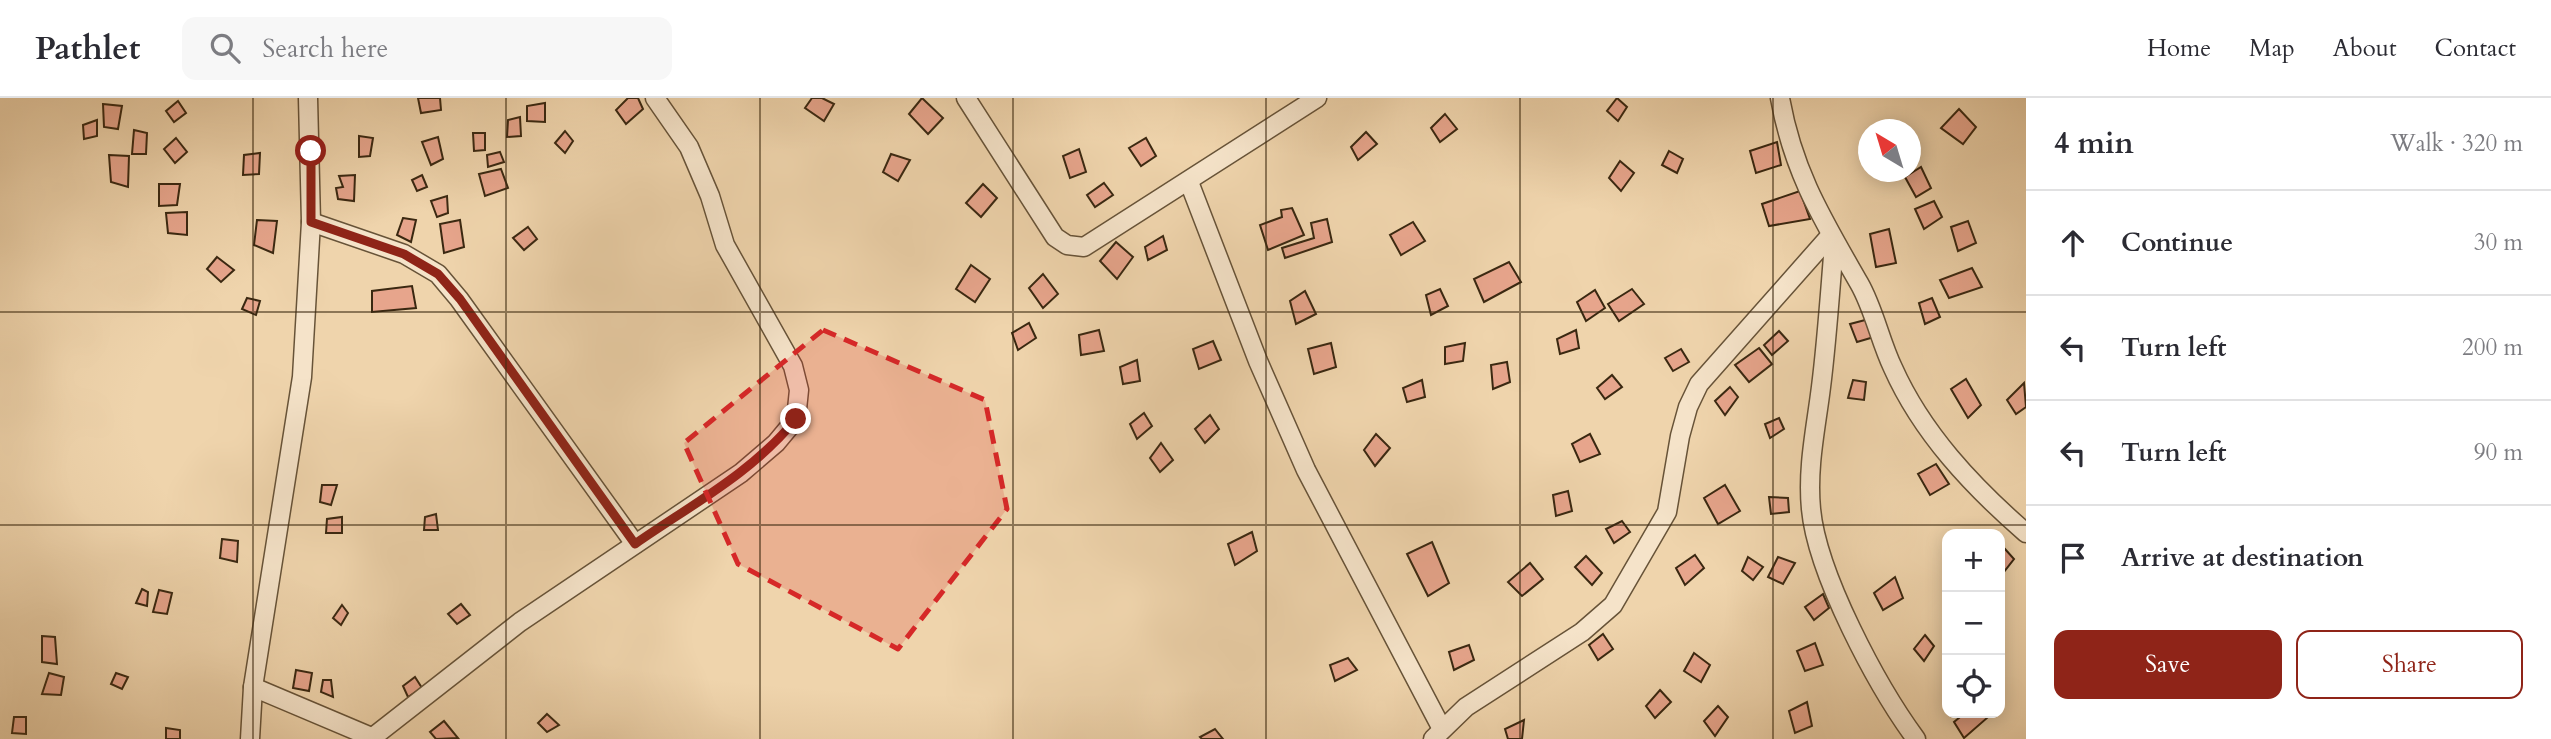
<!DOCTYPE html>
<html lang="en">
<head>
<meta charset="utf-8">
<style>
  :root { --surface:#fff; --page:#f7f7f7; --text:#2b2b33; --muted:#7c7c81; --line:#e1e1e2; --accent:#8f2418 }
  body { margin:0; font-family:Cardo,serif; background:var(--page); color:var(--text) }
  .controls { position:absolute; right:21px; bottom:21px; display:grid; overflow:hidden; border-radius:14px; box-shadow:0 4px 18px #0003 }
  .controls button { width:63px; height:63px; display:grid; place-items:center; padding:0; border:0; border-bottom:2px solid var(--line); background:var(--surface); color:var(--text); font:35px sans-serif }
  .compass { position:absolute; left:1858px; top:21px; width:63px; height:63px; border-radius:50%; background:var(--surface); box-shadow:0 4px 18px #0003; rotate:322deg }
  .stop { position:absolute; width:21px; height:21px; margin:-16px; border:5px solid #8f2418; border-radius:50%; background:#fff }
  .stop.end { background:#8f2418; border-color:#fff; box-shadow:0 2px 7px #0008 }
  .list { margin:0; padding:0; list-style:none }
  h2 { display:flex; justify-content:space-between; align-items:center; height:91px; margin:0; padding:0 28px; font-size:30px }
  h2 small { font-size:23px; font-weight:400; color:var(--muted) }
  .list li { display:grid; grid-template-columns:46px 1fr auto; gap:21px; align-items:center; box-sizing:border-box; height:105px; padding:0 28px; border-top:2px solid var(--line) }
  .list b { display:block; font-size:26px; white-space:nowrap }
  .list em { font-size:23px; font-style:normal; color:var(--muted) }
  .actions { display:flex; gap:14px; padding:21px 28px }
  .actions a { flex:1; padding:16px 0; border:2px solid var(--accent); border-radius:14px; text-align:center; font-size:24px; color:var(--accent) }
  .actions .main { background:var(--accent); color:#fff }
  .icon { flex:none; width:38px; height:38px; fill:none; stroke:currentColor; stroke-width:2; stroke-linecap:round; stroke-linejoin:round }
  .map { position:relative; flex:none; width:2026px; height:641px; overflow:hidden }
  header { display:flex; align-items:center; gap:42px; box-sizing:border-box; height:98px; padding:0 35px; background:var(--surface); border-bottom:2px solid var(--line) }
  header strong { font-size:33px }
  nav { display:flex; gap:38px; margin-inline-start:auto; font-size:24px }
  .search { width:490px; height:63px; background:var(--page); display:flex; align-items:center; gap:18px; box-sizing:border-box; padding:0 24px; border-radius:14px; color:var(--muted); font-size:26px }
  main { display:flex }
  aside { flex:1; background:var(--surface) }
  .map>svg:first-child { display:block }
  .building { fill:#e7a58c; stroke:#3a2811; stroke-width:2 }
  .lines { fill:none; stroke-linecap:round; stroke-linejoin:round }
  .minor-casing { stroke:#675338; stroke-width:21 }
  .minor { stroke:#f5e3c9; stroke-width:18 }
  .route { stroke:#8f2418; stroke-width:9 }
  .marked { fill:#d62828; fill-opacity:0.2; stroke:#d62828; stroke-width:5; stroke-dasharray:14 9; stroke-linejoin:round }
  .grid { fill:none; stroke:#3a2811; stroke-width:2; stroke-opacity:0.55 }
</style>
</head>
<body>
<header>
<strong>Pathlet</strong>
<div class="search"><svg class="icon" aria-label="search" viewBox="0 0 24 24"><circle cx="10" cy="10" r="6"/><path d="M15 15l6 6"/></svg>Search here</div>
<nav><a>Home</a><a>Map</a><a>About</a><a>Contact</a></nav>
</header>
<main>
<div class="map">
<svg width="2026" height="641" viewBox="0 0 2026 641">
  <rect width="100%" height="100%" fill="#efd4ac"/>
  <filter id="stains"><feTurbulence type="fractalNoise" baseFrequency=".00286" numOctaves="4"/><feColorMatrix values="0 0 0 0 .2 0 0 0 0 .09 0 0 0 0 .02 0 0 0 .5 -.17"/></filter>
  <radialGradient id="worn" r=".72"><stop offset=".6" stop-color="#630" stop-opacity="0"/><stop offset="1" stop-color="#630" stop-opacity=".3"/></radialGradient>
  <!-- building -->
  <g class="building">
    <polygon points="418,0 440,0 441,12 421,15"/>
    <polygon points="628,0 638,0 643,11 626,26 616,12"/>
    <polygon points="812,0 822,0 834,6 824,23 805,10"/>
    <polygon points="922,0 943,20 928,36 909,16"/>
    <polygon points="1617,0 1627,9 1618,23 1607,13"/>
    <polygon points="178,3 186,15 174,24 166,13"/>
    <polygon points="545,5 545,24 527,23 527,8"/>
    <polygon points="103,6 122,8 118,31 104,29"/>
    <polygon points="1959,11 1976,29 1963,46 1941,30"/>
    <polygon points="1445,16 1457,31 1440,44 1431,30"/>
    <polygon points="520,19 521,38 507,39 508,22"/>
    <polygon points="97,22 97,38 84,41 83,27"/>
    <polygon points="134,32 147,35 146,56 132,56"/>
    <polygon points="565,33 573,43 565,55 555,45"/>
    <polygon points="1366,34 1377,46 1358,62 1351,49"/>
    <polygon points="473,35 485,35 485,52 474,53"/>
    <polygon points="359,38 373,40 370,58 359,59"/>
    <polygon points="438,39 443,61 431,67 422,44"/>
    <polygon points="176,40 187,54 175,65 164,51"/>
    <polygon points="1146,40 1156,58 1141,68 1129,50"/>
    <polygon points="1777,44 1781,67 1756,75 1750,53"/>
    <polygon points="1079,51 1086,74 1070,80 1063,58"/>
    <polygon points="1669,53 1683,61 1677,75 1662,67"/>
    <polygon points="500,54 504,64 488,69 487,57"/>
    <polygon points="260,55 259,76 243,77 244,57"/>
    <polygon points="891,56 910,62 898,83 883,74"/>
    <polygon points="109,57 129,58 128,89 111,84"/>
    <polygon points="1620,63 1634,75 1621,93 1609,80"/>
    <polygon points="1921,69 1931,90 1916,99 1905,79"/>
    <polygon points="501,71 508,90 485,98 479,76"/>
    <polygon points="355,77 354,103 338,101 336,90 343,89 339,78"/>
    <polygon points="422,77 427,89 417,93 412,82"/>
    <polygon points="1104,85 1113,97 1095,109 1087,97"/>
    <polygon points="159,86 180,86 177,107 159,108"/>
    <polygon points="983,86 997,100 981,119 966,105"/>
    <polygon points="1800,93 1810,121 1769,128 1762,106"/>
    <polygon points="447,98 448,115 437,119 431,103"/>
    <polygon points="1934,103 1942,119 1924,131 1915,111"/>
    <polygon points="1292,110 1304,137 1268,152 1260,127 1282,119 1281,112"/>
    <polygon points="187,114 187,137 168,135 166,115"/>
    <polygon points="403,120 416,122 411,144 397,137"/>
    <polygon points="1327,121 1332,144 1285,160 1282,150 1314,140 1311,125"/>
    <polygon points="257,122 277,123 273,155 254,147"/>
    <polygon points="460,122 464,149 444,155 440,126"/>
    <polygon points="1968,123 1976,145 1958,153 1951,129"/>
    <polygon points="1413,124 1425,143 1401,157 1390,137"/>
    <polygon points="528,129 537,141 524,152 513,140"/>
    <polygon points="1889,131 1896,165 1876,169 1870,136"/>
    <polygon points="1163,138 1167,152 1148,162 1145,149"/>
    <polygon points="1116,144 1133,159 1117,181 1100,163"/>
    <polygon points="217,159 234,172 221,184 207,171"/>
    <polygon points="1509,164 1521,184 1484,204 1474,181"/>
    <polygon points="971,167 990,181 975,204 956,191"/>
    <polygon points="1972,170 1982,189 1949,200 1940,182"/>
    <polygon points="1043,176 1058,196 1043,210 1029,190"/>
    <polygon points="412,188 416,210 372,214 372,193"/>
    <polygon points="1440,191 1448,208 1431,217 1426,197"/>
    <polygon points="1632,191 1644,206 1619,223 1608,206"/>
    <polygon points="1595,192 1605,210 1586,223 1577,204"/>
    <polygon points="1305,193 1316,216 1296,226 1290,203"/>
    <polygon points="247,200 260,203 256,217 242,211"/>
    <polygon points="1932,200 1940,219 1925,226 1919,205"/>
    <polygon points="1869,221 1874,239 1857,244 1850,226"/>
    <polygon points="1029,225 1036,240 1018,252 1012,235"/>
    <polygon points="1099,232 1104,253 1081,257 1079,237"/>
    <polygon points="1576,232 1579,250 1560,256 1557,241"/>
    <polygon points="1779,233 1788,243 1772,257 1764,247"/>
    <polygon points="1213,243 1221,262 1199,271 1193,251"/>
    <polygon points="1331,245 1336,269 1314,276 1308,251"/>
    <polygon points="1465,245 1463,263 1445,266 1445,249"/>
    <polygon points="1759,250 1772,266 1749,284 1735,267"/>
    <polygon points="1681,251 1689,264 1673,273 1665,260"/>
    <polygon points="1137,262 1140,283 1123,286 1120,269"/>
    <polygon points="1507,264 1510,284 1493,291 1491,267"/>
    <polygon points="1612,277 1622,289 1605,301 1597,290"/>
    <polygon points="1966,281 1981,307 1968,320 1951,291"/>
    <polygon points="1422,282 1425,299 1407,304 1403,290"/>
    <polygon points="1853,282 1866,284 1864,302 1848,300"/>
    <polygon points="2024,285 2026,309 2016,316 2007,302"/>
    <polygon points="1730,289 1738,299 1725,317 1715,303"/>
    <polygon points="1144,315 1152,328 1137,341 1130,326"/>
    <polygon points="1210,317 1219,331 1205,345 1195,331"/>
    <polygon points="1779,320 1784,331 1770,340 1765,326"/>
    <polygon points="1376,336 1390,350 1375,368 1364,352"/>
    <polygon points="1590,336 1600,356 1580,364 1572,346"/>
    <polygon points="1161,345 1173,362 1160,374 1150,360"/>
    <polygon points="1936,366 1949,386 1930,397 1918,376"/>
    <polygon points="322,387 337,387 331,407 320,404"/>
    <polygon points="1725,387 1740,413 1718,426 1704,400"/>
    <polygon points="1568,393 1572,413 1556,418 1553,397"/>
    <polygon points="1769,399 1788,400 1789,414 1771,416"/>
    <polygon points="436,416 438,432 424,432 425,419"/>
    <polygon points="342,419 342,435 326,435 327,421"/>
    <polygon points="1622,423 1630,434 1614,445 1606,431"/>
    <polygon points="1252,434 1257,453 1235,467 1228,446"/>
    <polygon points="222,441 238,443 237,464 220,460"/>
    <polygon points="1432,444 1449,485 1428,498 1407,456"/>
    <polygon points="2005,451 2014,461 2003,475 2000,457"/>
    <polygon points="1695,457 1704,470 1685,487 1676,470"/>
    <polygon points="1586,458 1602,475 1592,487 1575,469"/>
    <polygon points="1748,459 1763,469 1753,482 1742,473"/>
    <polygon points="1778,459 1795,465 1783,486 1768,479"/>
    <polygon points="1530,465 1543,481 1522,498 1508,484"/>
    <polygon points="1895,479 1903,500 1883,512 1874,495"/>
    <polygon points="142,491 148,494 147,508 136,505"/>
    <polygon points="159,492 172,495 167,516 153,514"/>
    <polygon points="1823,496 1829,510 1814,522 1805,509"/>
    <polygon points="461,506 470,517 457,526 448,516"/>
    <polygon points="342,507 348,515 341,527 333,520"/>
    <polygon points="1603,536 1613,551 1598,562 1589,547"/>
    <polygon points="1925,537 1934,548 1924,563 1914,551"/>
    <polygon points="42,538 55,539 57,566 42,564"/>
    <polygon points="1815,545 1823,567 1805,573 1797,553"/>
    <polygon points="1469,547 1474,562 1454,572 1449,554"/>
    <polygon points="1694,555 1710,567 1701,584 1684,573"/>
    <polygon points="1348,560 1357,572 1335,583 1330,567"/>
    <polygon points="296,572 312,575 309,593 293,590"/>
    <polygon points="49,575 64,579 61,597 42,596"/>
    <polygon points="116,575 128,579 122,591 111,586"/>
    <polygon points="415,579 422,590 408,599 403,588"/>
    <polygon points="323,582 331,582 333,599 321,594"/>
    <polygon points="1660,592 1671,604 1655,620 1646,608"/>
    <polygon points="1807,604 1812,628 1795,635 1789,613"/>
    <polygon points="1718,608 1728,619 1715,638 1704,623"/>
    <polygon points="1965,615 1983,615 1987,620 1964,640 1954,624"/>
    <polygon points="547,616 559,627 547,634 538,625"/>
    <polygon points="14,619 26,619 26,636 12,635"/>
    <polygon points="1524,622 1522,641 1508,641 1505,631"/>
    <polygon points="444,623 458,640 436,641 430,634"/>
    <polygon points="166,630 180,632 180,641 166,641"/>
    <polygon points="1215,631 1223,641 1202,641 1200,639"/>
  </g>
  <g class="lines">
    <defs>
      <g id="minor">
        <polyline points="966,0 1055,139 1067,147 1084,149 1317,0"/>
        <path d="M1780 0C1793 74 1823 122 1859 185 1874 211 1880 243 1893 270 1922 335 1972 388 2026 435"/>
        <polyline points="1189,84 1258,263 1306,372 1442,631"/>
        <polyline points="311,124 404,156 438,176 459,201 635,446"/>
        <path d="M1834 146C1830 194 1827 242 1821 289 1816 330 1807 369 1811 411 1817 476 1877 588 1916 641"/>
        <polyline points="253,589 376,641"/>
        <polyline points="373,639 520,524 741,375 776,345 796,321 799,292 793,268 725,147 710,98 689,49 655,0"/>
        <polyline points="250,641 253,589 302,279 311,124 308,0"/>
        <polyline points="1433,641 1466,609 1582,534 1613,507 1667,414 1680,338 1688,309 1699,286 1830,138"/>
      </g>
    </defs>
    <!-- minor casing -->
    <use href="#minor" class="minor-casing"/>
    <!-- minor -->
    <use href="#minor" class="minor"/>
  </g>
  <g class="lines">
    <!-- route -->
    <path class="route" d="M311 53V124L404 156 438 176 460 201 635 446C691 407 752 375 796 321"/>
  </g>
  <!-- marked area -->
  <path class="marked" d="M823 232 985 302 1007 411 898 551 738 466 684 345Z"/>
  <!-- grid -->
  <path class="grid" d="M253 0V641M506 0V641M760 0V641M1013 0V641M1266 0V641M1520 0V641M1773 0V641M0 214H2026M0 427H2026"/>
  <rect width="100%" height="100%" filter="url(#stains)"/>
  <rect width="100%" height="100%" fill="url(#worn)"/>
</svg>
<div class="controls">
<button>+</button>
<button>−</button>
<button><svg class="icon" aria-label="locate" viewBox="0 0 24 24"><circle cx="12" cy="12" r="6"/><path d="M12 2v4M12 18v4M2 12h4M18 12h4"/></svg></button>
</div>
<svg class="compass" viewBox="-18 -18 36 36"><path d="M0-13l5 13h-10z" fill="#e53935"/><path d="M0 13l5-13h-10z" fill="#7c7c81"/></svg>
<div class="stop" style="left:311px;top:53px"></div>
<div class="stop end" style="left:796px;top:321px"></div>
</div>
<aside>
<h2>4 min<small>Walk · 320 m</small></h2>
<ul class="list">
<li><svg class="icon" aria-label="ahead" viewBox="0 0 24 24"><path d="M12 20V5M6 11l6-6 6 6"/></svg><div><b>Continue</b></div><em>30 m</em></li>
<li><svg class="icon" aria-label="left" viewBox="0 0 24 24"><path d="M17 20v-9H6M10 6l-5 5 5 5"/></svg><div><b>Turn left</b></div><em>200 m</em></li>
<li><svg class="icon" aria-label="left" viewBox="0 0 24 24"><path d="M17 20v-9H6M10 6l-5 5 5 5"/></svg><div><b>Turn left</b></div><em>90 m</em></li>
<li><svg class="icon" aria-label="arrive" viewBox="0 0 24 24"><path d="M6 21V4h12l-3 4 3 4H6"/></svg><div><b>Arrive at destination</b></div></li>
</ul>
<div class="actions"><a class="main">Save</a><a>Share</a></div>
</aside>
</main>
</body>
</html>
